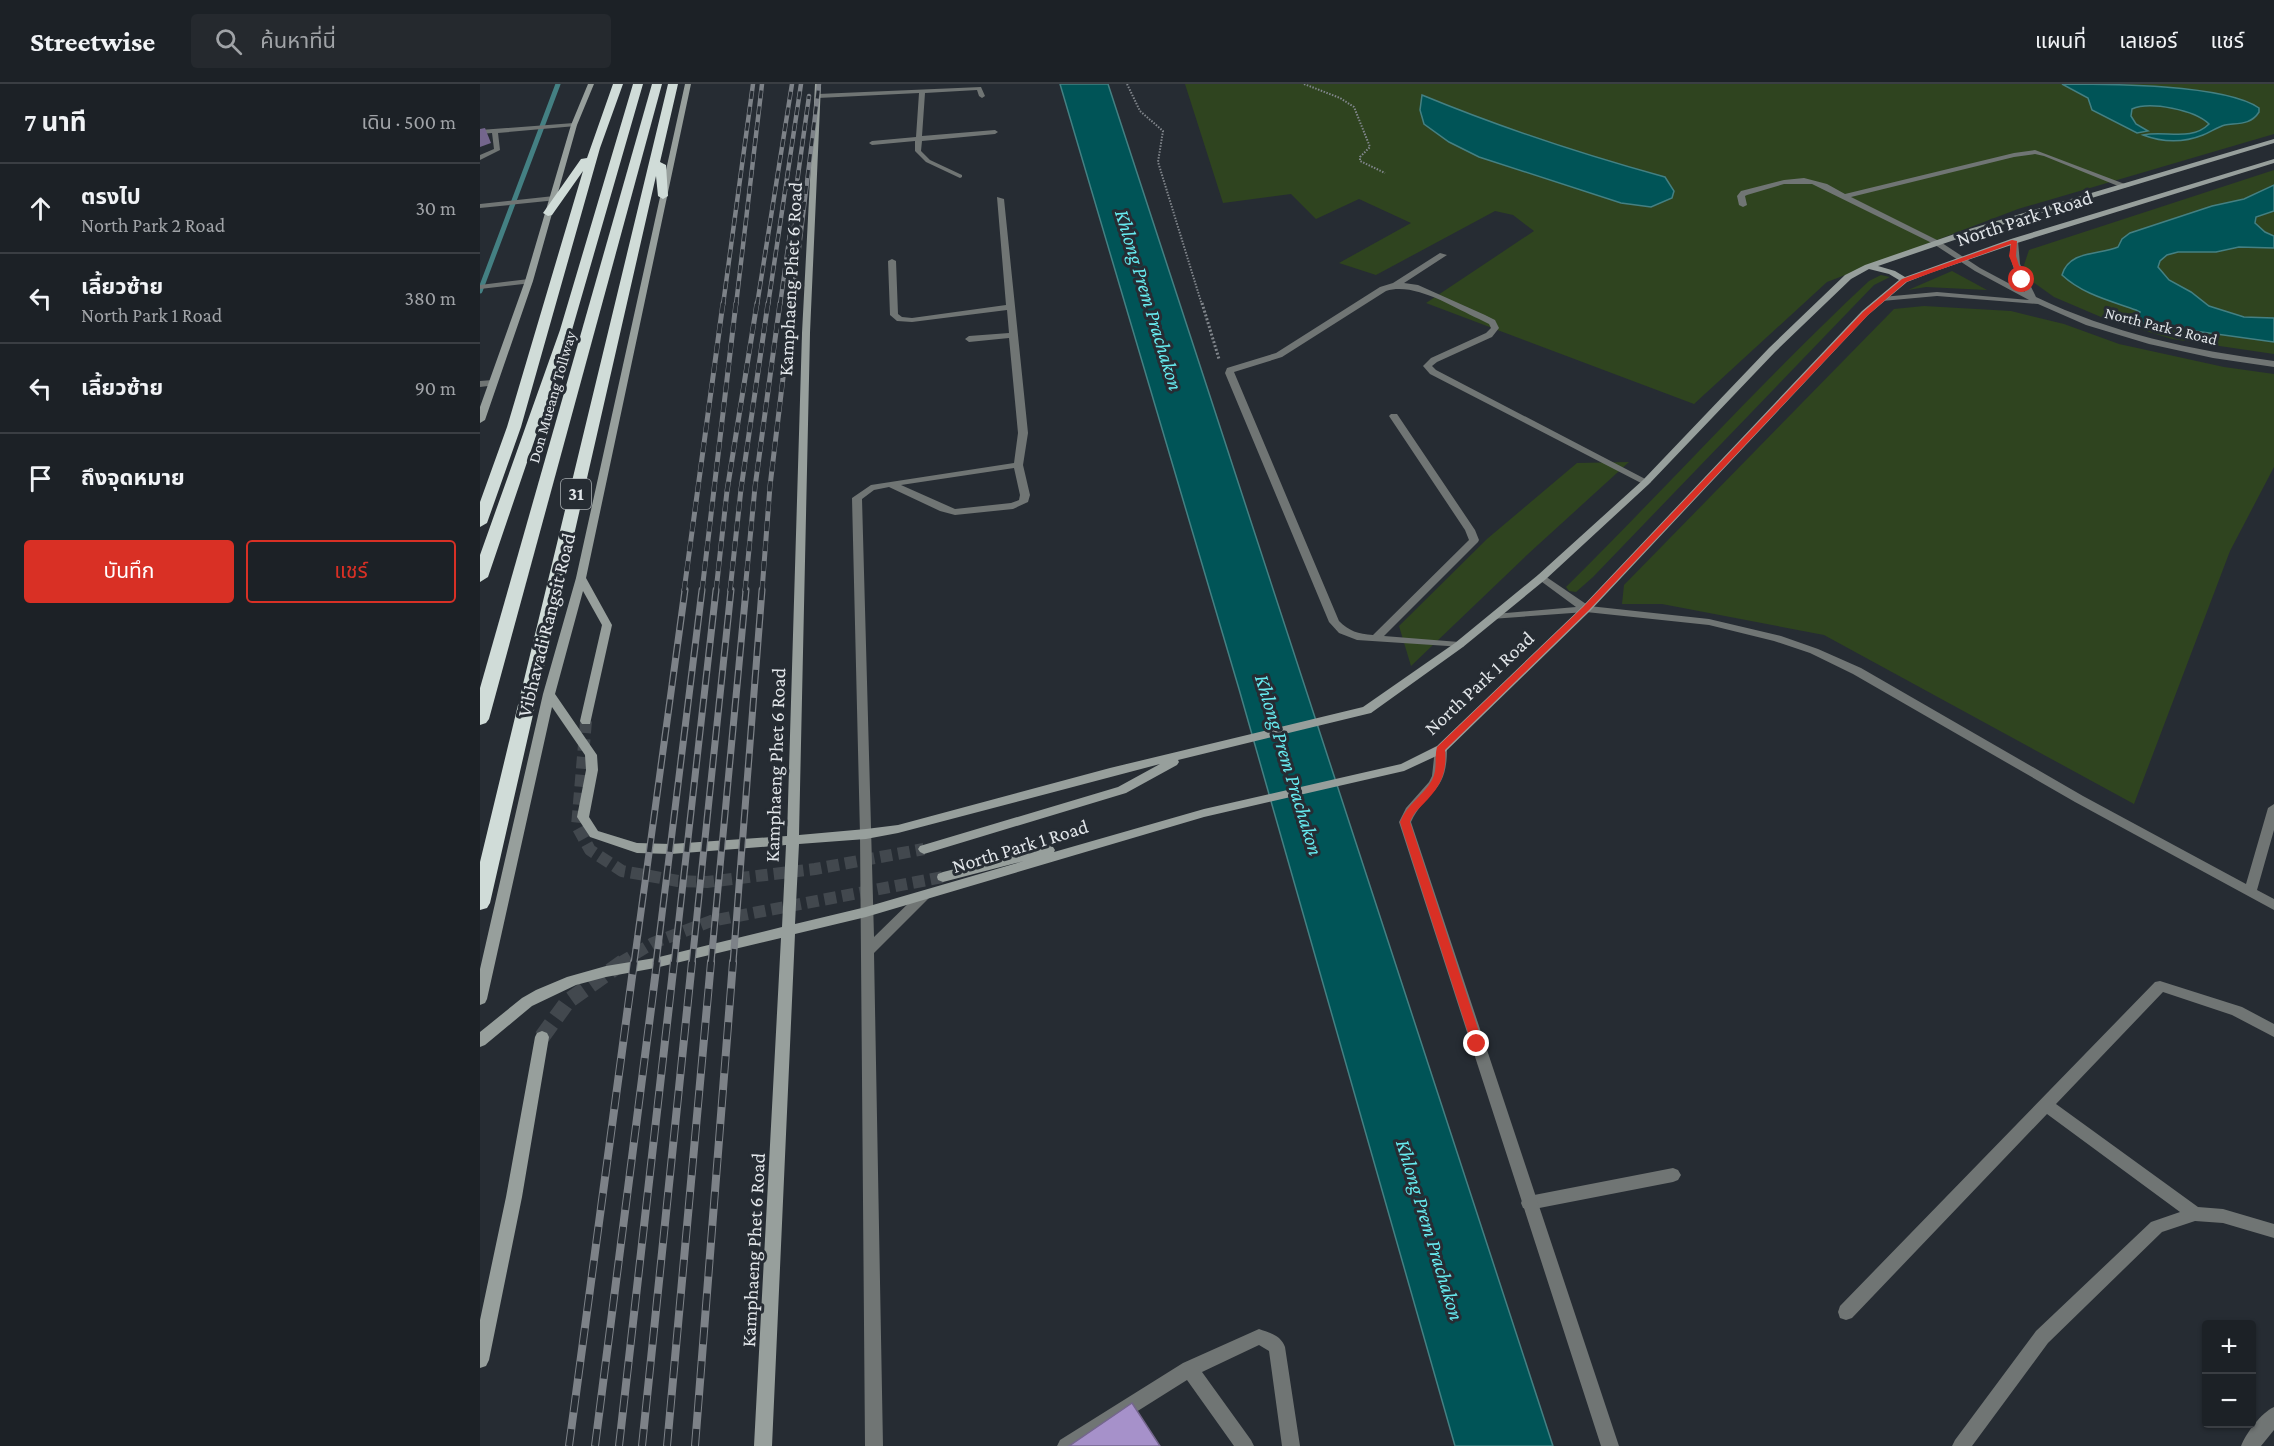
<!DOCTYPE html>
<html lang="th">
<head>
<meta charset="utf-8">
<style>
  :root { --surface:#1c2126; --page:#25292e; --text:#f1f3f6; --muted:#a0a3a7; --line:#3a3e43; --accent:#d93025 }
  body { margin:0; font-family:"Crimson Pro","Noto Sans Thai",serif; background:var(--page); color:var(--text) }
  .controls { position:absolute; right:18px; bottom:18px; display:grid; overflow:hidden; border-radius:6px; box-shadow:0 2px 4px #0004 }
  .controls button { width:54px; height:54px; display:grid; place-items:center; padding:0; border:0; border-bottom:2px solid var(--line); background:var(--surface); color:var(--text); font:30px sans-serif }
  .stop { position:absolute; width:18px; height:18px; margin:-14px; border:4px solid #d93025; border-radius:50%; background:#fff }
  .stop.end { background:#d93025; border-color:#fff; box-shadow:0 2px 6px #0008 }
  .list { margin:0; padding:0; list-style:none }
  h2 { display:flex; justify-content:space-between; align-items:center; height:78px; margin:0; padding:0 24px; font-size:26px }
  h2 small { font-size:20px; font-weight:400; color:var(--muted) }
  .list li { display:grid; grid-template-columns:39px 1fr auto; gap:18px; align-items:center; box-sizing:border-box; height:90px; padding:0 24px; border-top:2px solid var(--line) }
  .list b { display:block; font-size:22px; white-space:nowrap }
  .list p { margin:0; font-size:20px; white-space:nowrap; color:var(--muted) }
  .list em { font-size:20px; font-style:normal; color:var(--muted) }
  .actions { display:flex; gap:12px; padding:18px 24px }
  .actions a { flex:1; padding:14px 0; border:2px solid var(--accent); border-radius:6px; text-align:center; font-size:21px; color:var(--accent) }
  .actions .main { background:var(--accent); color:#fff }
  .icon { flex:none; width:33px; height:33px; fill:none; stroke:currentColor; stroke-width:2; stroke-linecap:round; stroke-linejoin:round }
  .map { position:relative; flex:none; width:1794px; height:1362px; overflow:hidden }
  header { display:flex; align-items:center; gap:36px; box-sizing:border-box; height:84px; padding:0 30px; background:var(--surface); border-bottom:2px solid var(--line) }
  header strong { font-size:28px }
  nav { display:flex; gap:33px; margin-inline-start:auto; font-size:21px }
  .search { width:420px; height:54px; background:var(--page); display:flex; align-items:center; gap:15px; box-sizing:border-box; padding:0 21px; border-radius:6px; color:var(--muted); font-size:22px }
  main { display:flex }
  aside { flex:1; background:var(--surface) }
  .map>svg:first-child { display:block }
  .green { fill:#2f441f }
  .water { fill:#005457; stroke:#448083; stroke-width:1.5 }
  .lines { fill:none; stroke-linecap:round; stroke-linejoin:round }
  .stream { stroke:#448083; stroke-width:5 }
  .secondary-tunnel-far1 { stroke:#42484e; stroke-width:12; stroke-dasharray:12 6; stroke-linecap:butt }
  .secondary-tunnel { stroke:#42484e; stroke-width:16; stroke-dasharray:16 8; stroke-linecap:butt }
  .path-far1 { stroke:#81868c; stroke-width:2; stroke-dasharray:1.5 1.5; stroke-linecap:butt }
  .path { stroke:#81868c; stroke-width:3; stroke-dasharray:2 2; stroke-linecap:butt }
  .lane { fill:#707574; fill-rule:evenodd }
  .street { fill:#707574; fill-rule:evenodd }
  .secondary { fill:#979f9c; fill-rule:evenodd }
  .highway { fill:#d0dcd8; fill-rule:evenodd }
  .rail-far3-casing { stroke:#7d8288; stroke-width:4.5 }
  .rail-far2-casing { stroke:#7d8288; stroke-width:5 }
  .rail-far1-casing { stroke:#7d8288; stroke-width:7 }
  .rail-casing { stroke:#7d8288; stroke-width:8 }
  .rail-far3 { stroke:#262c33; stroke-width:3; stroke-dasharray:8; stroke-linecap:butt }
  .rail-far2 { stroke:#262c33; stroke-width:4; stroke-dasharray:10; stroke-linecap:butt }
  .rail-far1 { stroke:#262c33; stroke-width:4.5; stroke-dasharray:14; stroke-linecap:butt }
  .rail { stroke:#262c33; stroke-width:6; stroke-dasharray:17; stroke-linecap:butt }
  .shaded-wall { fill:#74668d }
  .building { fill:#a691ca; stroke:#74668d; stroke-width:1.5 }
  .route { fill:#d93025 }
  .labels { text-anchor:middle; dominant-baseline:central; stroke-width:6; stroke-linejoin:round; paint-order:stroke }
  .far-street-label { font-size:16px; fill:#e1e5e9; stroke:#262c33 }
  .shield { fill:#262c33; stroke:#a9aeb2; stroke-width:1.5 }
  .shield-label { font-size:18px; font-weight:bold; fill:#e1e5e9 }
  .street-label { font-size:20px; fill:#e1e5e9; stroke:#262c33 }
  .water-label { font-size:21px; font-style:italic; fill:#67ecf1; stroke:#262c33 }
</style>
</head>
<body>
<header>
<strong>Streetwise</strong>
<div class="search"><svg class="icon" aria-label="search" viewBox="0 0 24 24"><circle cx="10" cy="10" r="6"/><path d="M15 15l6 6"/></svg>ค้นหาที่นี่</div>
<nav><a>แผนที่</a><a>เลเยอร์</a><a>แชร์</a></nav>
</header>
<main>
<aside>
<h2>7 นาที<small>เดิน · 500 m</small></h2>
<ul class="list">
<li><svg class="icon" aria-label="ahead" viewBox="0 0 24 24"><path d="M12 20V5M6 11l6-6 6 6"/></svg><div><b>ตรงไป</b><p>North Park 2 Road</p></div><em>30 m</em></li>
<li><svg class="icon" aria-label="left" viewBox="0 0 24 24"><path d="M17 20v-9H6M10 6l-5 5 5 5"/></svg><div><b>เลี้ยวซ้าย</b><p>North Park 1 Road</p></div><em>380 m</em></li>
<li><svg class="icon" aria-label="left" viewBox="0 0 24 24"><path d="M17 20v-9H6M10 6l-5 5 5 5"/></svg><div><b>เลี้ยวซ้าย</b></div><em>90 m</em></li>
<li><svg class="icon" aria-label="arrive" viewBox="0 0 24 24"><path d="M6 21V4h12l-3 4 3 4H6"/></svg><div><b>ถึงจุดหมาย</b></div></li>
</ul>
<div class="actions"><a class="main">บันทึก</a><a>แชร์</a></div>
</aside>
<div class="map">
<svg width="1794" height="1362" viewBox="0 0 1794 1362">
  <rect width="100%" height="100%" fill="#262c33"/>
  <!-- green -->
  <g class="green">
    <polygon points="705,0 1794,0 1794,50 1538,125 1347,198 1214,320 946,219 1054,147 1033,131 1015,127 896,191 859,179 931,139 879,115 836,135 811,110 743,119"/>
    <polygon points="1794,86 1794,270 1692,255 1621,233 1574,213 1553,198 1544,181 1549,166"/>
    <polygon points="1472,187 1507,206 1446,203 1428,206"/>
    <path d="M1401 191 1410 193 1394 201 1113 493 1096 508 1089 507 1086 503C1188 402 1284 295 1389 197Z"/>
    <polygon points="1444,222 1531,227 1584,240 1639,260 1744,283 1794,290 1794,383 1750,467 1654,720 1344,551 1182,520 1142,520 1144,501 1414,225"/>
    <polygon points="1149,378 1048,470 931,582 919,542 1007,455 1097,379"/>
  </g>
  <!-- water -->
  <g class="water">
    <polygon points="580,0 628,0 1073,1362 975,1362 759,605"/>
    <path d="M1582 0C1627 0 1745 0 1779 24V28C1771 41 1758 39 1745 41 1737 43 1731 48 1723 51 1703 59 1684 59 1663 51 1685 46 1711 58 1729 40 1715 26 1670 17 1652 25L1651 32 1656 40 1668 47 1657 49 1612 26 1608 14Z"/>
    <path d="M942 11C1022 44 1101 70 1185 93L1194 107 1192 114 1171 123 1141 119 999 73 969 58 944 40 940 26Z"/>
    <path d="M1794 101V127L1776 133 1775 139 1785 148 1794 152V164L1759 163 1736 168H1698L1687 171 1680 177 1678 183 1689 196 1711 208 1729 222 1764 233 1794 234V258L1664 240 1657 237 1656 234 1660 228 1656 226C1631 217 1602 210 1582 191 1589 166 1619 171 1638 163L1642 155 1650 149 1732 122 1764 115Z"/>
  </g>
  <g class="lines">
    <!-- stream -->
    <polyline class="stream" points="0,207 78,0"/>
    <!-- secondary-tunnel-far1 -->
    <g class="secondary-tunnel-far1">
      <polyline points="106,637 97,742 110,766 142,787 198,797 227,798 335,785 444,765"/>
      <polyline points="140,879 173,859 231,837 463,793"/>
    </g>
    <!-- secondary-tunnel -->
    <polyline class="secondary-tunnel" points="62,953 88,917 143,878"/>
    <!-- path-far1 -->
    <g class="path-far1">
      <polyline points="647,0 660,27 683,47 678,78 722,221"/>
      <polyline points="824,0 860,14 874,23 890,63 880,73 880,77 905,89"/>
    </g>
    <!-- path -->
    <polyline class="path" points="722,219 739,275"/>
    <!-- lane -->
    <g class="lane">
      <polygon points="94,39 97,41 96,42 18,49 20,66 0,76 0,71 14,65 12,49 0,50 0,46"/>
      <polygon points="1555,66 1650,102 1643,104 1564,72 1555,70 1534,73 1371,113 1459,157 1460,159 1456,161 1332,100 1304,100 1267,111 1265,112 1267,121 1263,123 1259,121 1257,112 1261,107 1304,96 1324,94 1347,100 1365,110 1534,69"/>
      <polygon points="74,112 78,114 77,116 0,124 0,120"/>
      <path d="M517 113 524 115 548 349 543 381 550 411 548 418 533 425 475 431 460 427 409 403 394 406 382 415 394 853 439 809H449L451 812 394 869 403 1362H385L380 750 372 414 391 401 534 379 538 349 529 254 489 258 485 255 489 252 529 249 527 226 432 238 417 237 410 231 408 177 412 175 416 177 418 230 422 233 432 234 526 221ZM534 384 540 411 539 416 531 419 475 425 421 401Z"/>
      <polygon points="49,195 52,195 52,199 0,205 0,201"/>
      <polygon points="13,296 16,297 16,301 0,303 0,297"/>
      <polygon points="1193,1084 1198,1086 1201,1091 1198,1096 1193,1098 1049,1126 1043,1124 1041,1119 1043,1114 1049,1112"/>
      <path d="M779 1245C790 1249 801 1251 805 1263L820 1362H802L789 1267 779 1261 722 1288 771 1356 774 1362H754L707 1296 602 1362H577L580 1356 703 1279Z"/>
    </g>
    <!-- street -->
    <g class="street">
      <polygon points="501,3 505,12 502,14 499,12 497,6 445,9 442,52 515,46 518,48 515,50 442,57 441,67 450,76 482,91 482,93 480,94 446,78 435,67 435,57 392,61 389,59 392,57 436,53 439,9 338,14 335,12 338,10"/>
      <path d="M1531 155 1538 157 1540 180 1556 213C1631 249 1711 266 1794 277V283L1733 274 1669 260 1606 241 1558 220 1457 212 1402 217 1398 215 1402 213 1457 208 1549 216 1495 187 1452 159 1459 157 1500 184 1545 208C1536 192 1527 174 1531 155Z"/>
      <path d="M960 169 967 171 924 199 938 201 1005 231 1015 236 1019 244 1012 253 957 278 952 282 956 286 1171 398 1166 401 1163 400 950 290 943 282 951 274 1006 249 1011 244 1009 240 999 235C972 223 935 198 906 207L802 273 754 288 859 537C869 547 878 550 893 551L989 456 985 446 909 332 911 330H917L995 446 999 456 998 458 904 552 979 558 983 559 984 561 983 563 877 556 859 549 849 538 745 289 747 284 796 269 900 203 913 199Z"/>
      <polygon points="1062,490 1109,522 1229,535 1301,552 1338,565 1381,584 1603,712 1766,800 1788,724 1794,720 1794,746 1777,806 1794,815 1794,826 1595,718 1373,590 1330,569 1294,557 1229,541 1106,528 1011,535 1010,533 1011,531 1015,530 1096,523 1058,495 1057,493 1058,491"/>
      <path d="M961 661 967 665C967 710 947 705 931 738L1139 1362H1121L919 738 926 724 949 698 952 692 955 665Z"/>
      <polygon points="1680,897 1762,923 1794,940 1794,953 1752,931 1683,908 1576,1020 1718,1123 1743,1125 1794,1140 1794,1154 1743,1139 1715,1137 1682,1148 1568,1259 1492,1362 1472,1362 1475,1356 1556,1247 1671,1138 1700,1128 1567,1030 1372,1234 1366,1236 1360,1234 1358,1228 1360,1222 1675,898"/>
      <path d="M1794 1323V1346L1781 1362H1761C1766 1349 1781 1329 1794 1323Z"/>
    </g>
    <!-- secondary -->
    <g class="secondary">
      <polygon points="108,0 114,0 97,41 53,197 5,336 0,339 0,323 45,197 91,41"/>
      <path d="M205 0H211L106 494 132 541 110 640H102L100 637 122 541 103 507 75 610 117 671 118 686 109 733 118 747 157 759 191 760 307 752 322 249 335 0H341L330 249 319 751 386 745 418 741 630 684 883 623 975 559 1058 491 1163 396 1289 264 1365 191 1385 181 1486 146 1794 55V59L1492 150 1398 182 1415 187 1425 193 1531 155 1794 75V79L1537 159 1450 189 1427 198 1388 231 1110 527 965 668 924 687 724 733 386 833 315 850 292 1362H274L301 854 175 884 126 893 96 901 52 922 5 961 0 963V948L42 914 56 906 87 893 126 882 175 874 302 843 306 761 191 770 157 769 110 753 97 733 106 686 105 671 72 623 7 915 5 919 0 921V885L63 610 96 494ZM1389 185 1409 190 1419 196 1382 227 1102 523 957 662 921 680 724 725 574 768 575 766 573 763 569 761 463 788 458 790 457 793 458 796 463 798 544 777 386 823 315 840 319 760 386 755 418 749 680 680 638 703 440 762 438 765 440 768 444 770 646 709 697 681 699 678 698 676 891 629 983 563 1066 495 1169 400 1295 268 1371 195Z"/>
      <polygon points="62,947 67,949 69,953 42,1113 9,1276 6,1282 0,1284 0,1236 26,1113 55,953 57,949"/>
    </g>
    <!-- highway -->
    <g class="highway">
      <polygon points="133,0 143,0 120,64 41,343 7,439 0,443 0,418 27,343 103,87 72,131 68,132 63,129 101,75 107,74"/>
      <polygon points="153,0 163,0 92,246 8,493 0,498 0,471 80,246"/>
      <polygon points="172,0 182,0 9,635 6,639 0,641 0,604"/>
      <polygon points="188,0 198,0 180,78 186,81 188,112 183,115 178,112 176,92 10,819 7,824 0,826 0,778"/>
    </g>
    <defs>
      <g id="rail-far3">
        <polyline points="243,221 273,0"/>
        <polyline points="256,221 282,0"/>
        <polyline points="277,221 312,0"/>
        <polyline points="288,221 321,0"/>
        <polyline points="300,221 329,12"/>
        <polyline points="312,221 339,0"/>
      </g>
      <g id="rail-far2">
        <polyline points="204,507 243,219"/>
        <polyline points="222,507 256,219"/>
        <polyline points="236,507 247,407 277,219"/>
        <polyline points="250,507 261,405 288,219"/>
        <polyline points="265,507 275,403 300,219"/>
        <polyline points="282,507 290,402 312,219"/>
      </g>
      <g id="rail-far1">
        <polyline points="154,879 205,506"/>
        <polyline points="176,879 222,506"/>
        <polyline points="194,879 236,506"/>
        <polyline points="212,879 251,506"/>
        <polyline points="231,879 266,506"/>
        <polyline points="253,879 282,506"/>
      </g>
      <g id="rail">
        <polyline points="89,1362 154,878"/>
        <polyline points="115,1362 177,878"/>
        <polyline points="139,1362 194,878"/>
        <polyline points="162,1362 212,878"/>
        <polyline points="187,1362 231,878"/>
        <polyline points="215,1362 253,878"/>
      </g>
    </defs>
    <!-- rail-far3 casing -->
    <use href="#rail-far3" class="rail-far3-casing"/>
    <!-- rail-far2 casing -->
    <use href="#rail-far2" class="rail-far2-casing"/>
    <!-- rail-far1 casing -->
    <use href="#rail-far1" class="rail-far1-casing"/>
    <!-- rail casing -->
    <use href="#rail" class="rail-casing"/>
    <!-- rail-far3 -->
    <use href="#rail-far3" class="rail-far3"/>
    <!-- rail-far2 -->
    <use href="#rail-far2" class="rail-far2"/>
    <!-- rail-far1 -->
    <use href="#rail-far1" class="rail-far1"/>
    <!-- rail -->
    <use href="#rail" class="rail"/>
  </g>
  <!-- shaded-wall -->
  <polygon class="shaded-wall" points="5,44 11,59 0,63 0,45"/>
  <!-- building -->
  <polygon class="building" points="652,1319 680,1362 589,1362"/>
  <!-- route -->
  <path class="route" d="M1532 156 1537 157 1536 172 1544 197 1539 196 1529 172 1531 160 1426 198 1388 231 1109 526 965 666C967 686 962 700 948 715 941 723 934 727 930 738L1003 960 997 965 993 964 920 738C927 720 943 712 952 696 958 685 954 674 957 663L1103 523 1383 228 1422 195Z"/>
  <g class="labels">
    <!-- far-street labels -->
    <g class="far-street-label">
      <text transform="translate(1681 242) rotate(14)">North Park 2 Road</text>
      <text transform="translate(72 313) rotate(-74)">Don Mueang Tollway</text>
    </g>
    <!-- shield labels -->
    <rect class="shield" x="81" y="395" width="30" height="30" rx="4.5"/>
    <g class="shield-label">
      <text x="96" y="410">31</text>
    </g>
    <!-- street labels -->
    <g class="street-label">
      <text transform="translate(1544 134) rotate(-18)">North Park 1 Road</text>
      <text transform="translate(310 195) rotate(-87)">Kamphaeng Phet 6 Road</text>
      <text transform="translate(66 541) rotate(-76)">Vibhavadi Rangsit Road</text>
      <text transform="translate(999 599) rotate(-43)">North Park 1 Road</text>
      <text transform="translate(295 681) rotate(-88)">Kamphaeng Phet 6 Road</text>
      <text transform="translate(540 762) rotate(-17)">North Park 1 Road</text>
      <text transform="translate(273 1166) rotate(-87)">Kamphaeng Phet 6 Road</text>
    </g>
    <!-- water labels -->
    <g class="water-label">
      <text transform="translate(669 216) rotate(73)">Khlong Prem Prachakon</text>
      <text transform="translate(809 681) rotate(73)">Khlong Prem Prachakon</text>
      <text transform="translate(950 1146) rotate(73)">Khlong Prem Prachakon</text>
    </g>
  </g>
</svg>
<div class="controls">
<button>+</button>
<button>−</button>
</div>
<div class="stop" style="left:1542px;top:196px"></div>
<div class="stop end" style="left:997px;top:960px"></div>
</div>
</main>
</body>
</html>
